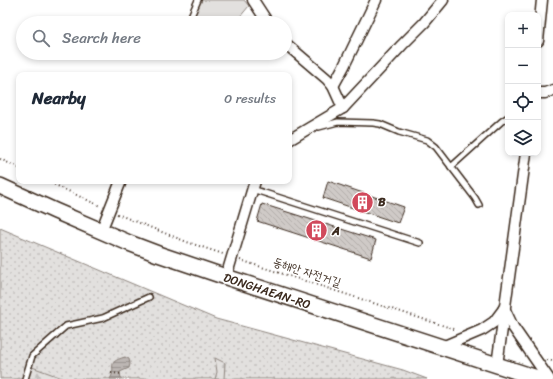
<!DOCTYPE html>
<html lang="en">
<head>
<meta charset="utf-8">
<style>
  :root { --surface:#fff; --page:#f2f2f3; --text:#1f2937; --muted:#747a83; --line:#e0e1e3 }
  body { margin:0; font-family:Sriracha,"Poor Story",sans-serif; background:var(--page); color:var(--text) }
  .controls { position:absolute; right:12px; top:12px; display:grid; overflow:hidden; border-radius:8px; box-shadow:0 2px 6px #0003 }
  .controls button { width:36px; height:36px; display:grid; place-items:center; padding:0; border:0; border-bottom:1px solid var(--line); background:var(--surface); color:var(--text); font:20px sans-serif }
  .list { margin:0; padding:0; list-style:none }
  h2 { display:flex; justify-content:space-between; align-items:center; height:52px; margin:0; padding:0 16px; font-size:17px }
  h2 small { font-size:13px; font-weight:400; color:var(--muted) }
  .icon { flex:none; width:22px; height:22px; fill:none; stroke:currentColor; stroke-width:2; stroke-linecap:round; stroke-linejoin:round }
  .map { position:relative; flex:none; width:553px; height:379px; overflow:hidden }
  .search { position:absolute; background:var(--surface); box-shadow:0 2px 6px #0003; left:16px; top:16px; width:276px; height:44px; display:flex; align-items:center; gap:10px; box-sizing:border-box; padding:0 14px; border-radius:22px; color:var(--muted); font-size:15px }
  .panel { position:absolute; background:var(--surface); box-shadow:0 2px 6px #0003; left:16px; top:72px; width:276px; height:112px; border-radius:8px }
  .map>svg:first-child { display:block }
  .grass { fill:url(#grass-dots); stroke:#8e857e }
  .forest { fill:url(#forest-firs); stroke:#8e857e }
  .park { fill:#e2e0de; stroke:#8e857e }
  .water { fill:url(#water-rules); stroke:#887e77 }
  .building { fill:url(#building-back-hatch); stroke:#3b2a1e }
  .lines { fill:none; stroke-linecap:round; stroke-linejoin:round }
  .service-casing { stroke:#3b2a1e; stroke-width:8 }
  .minor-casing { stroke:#3b2a1e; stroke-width:13 }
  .primary-casing { stroke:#3b2a1e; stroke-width:18 }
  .path { stroke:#3b2a1e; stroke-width:2; stroke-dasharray:1 3; stroke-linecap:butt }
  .service { stroke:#fff; stroke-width:5 }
  .minor { stroke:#fff; stroke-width:10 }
  .primary { stroke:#fff; stroke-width:15 }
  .labels { text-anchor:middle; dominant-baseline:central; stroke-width:3; stroke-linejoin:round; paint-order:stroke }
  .poi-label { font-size:12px; font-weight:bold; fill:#3b2a1e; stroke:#fff; text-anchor:start }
  .street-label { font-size:12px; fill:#3b2a1e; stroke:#fff }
</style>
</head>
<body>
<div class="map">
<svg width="553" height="379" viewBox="0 0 553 379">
  <defs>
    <pattern id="grass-dots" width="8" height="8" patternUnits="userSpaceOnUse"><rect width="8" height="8" fill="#e2e0de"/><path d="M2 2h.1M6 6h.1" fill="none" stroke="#c3c0be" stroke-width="1.8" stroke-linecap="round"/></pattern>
    <pattern id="forest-firs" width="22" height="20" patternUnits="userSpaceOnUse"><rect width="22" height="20" fill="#e2e0de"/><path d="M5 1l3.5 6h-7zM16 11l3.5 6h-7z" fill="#c3c0be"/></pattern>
    <pattern id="water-rules" width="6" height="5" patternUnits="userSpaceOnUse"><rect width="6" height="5" fill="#bcb6b3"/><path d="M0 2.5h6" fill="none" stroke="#9a9491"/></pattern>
    <pattern id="building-back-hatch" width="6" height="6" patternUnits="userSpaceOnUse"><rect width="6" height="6" fill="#cfcac7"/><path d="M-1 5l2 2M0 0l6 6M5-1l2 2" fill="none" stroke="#b3aeaa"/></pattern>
  </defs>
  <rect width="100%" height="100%" fill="#fff"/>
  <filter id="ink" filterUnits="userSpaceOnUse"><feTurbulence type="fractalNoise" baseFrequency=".025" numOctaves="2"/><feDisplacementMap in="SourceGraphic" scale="8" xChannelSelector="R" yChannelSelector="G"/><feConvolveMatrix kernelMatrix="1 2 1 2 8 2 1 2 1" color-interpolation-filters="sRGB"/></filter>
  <g filter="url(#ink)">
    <!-- grass -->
    <polygon class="grass" points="0,228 216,319 403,370 427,379 0,379"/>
    <!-- forest -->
    <g class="forest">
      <polygon points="215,358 225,363 224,379 215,379 217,372"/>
      <polygon points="32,367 65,379 26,379"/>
    </g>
    <!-- park -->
    <polygon class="park" points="201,0 244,0 249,6 239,18 236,23 191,23"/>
    <!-- water -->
    <path class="water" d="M125 357 129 359 130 364 129 368 120 372 121 379H110C118 367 104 363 125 357Z"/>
    <!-- building -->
    <g class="building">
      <polygon points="328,181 404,207 398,223 323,198"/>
      <polygon points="262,204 376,240 371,258 257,221"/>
    </g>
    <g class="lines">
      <defs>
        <g id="service">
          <polyline points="188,23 198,0"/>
          <polyline points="319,127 338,122 373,123 380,124 399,132 427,140 436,147 475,198 479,205"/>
          <polyline points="451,167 502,121 508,117"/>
          <polyline points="252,189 420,243"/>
          <polyline points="25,379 32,356 66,326 103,318 149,297"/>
        </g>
        <g id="minor">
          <polyline points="253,0 268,23"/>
          <polyline points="538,41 542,0"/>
          <polyline points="285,43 327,79 333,86 343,108"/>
          <polyline points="333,86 344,66 376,0"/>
          <polyline points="538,93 545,93 553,90"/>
          <polyline points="289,140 343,108 402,45 424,23 443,0"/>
          <polyline points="101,231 121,181"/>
          <polyline points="226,277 255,181"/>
          <polyline points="504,308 513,327 549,379"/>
          <polyline points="442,347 482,330 494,322 503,310"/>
          <polyline points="497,365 526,153"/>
        </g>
        <polyline id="primary" points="0,186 55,211 129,243 158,254 226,277 540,379"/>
      </defs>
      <!-- service casing -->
      <use href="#service" class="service-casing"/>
      <!-- minor casing -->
      <use href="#minor" class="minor-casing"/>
      <!-- primary casing -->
      <use href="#primary" class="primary-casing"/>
      <!-- path -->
      <g class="path">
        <polyline points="0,159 19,168"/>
        <polyline points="47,181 100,206"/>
        <polyline points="117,214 187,242 223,254"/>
        <polyline points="240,260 457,330"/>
        <polyline points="547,360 553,361"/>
        <polyline points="111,373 123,374"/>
      </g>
      <!-- service -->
      <use href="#service" class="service"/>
      <!-- minor -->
      <use href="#minor" class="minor"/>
      <!-- primary -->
      <use href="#primary" class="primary"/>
    </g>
  </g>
  <!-- icons -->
  <defs>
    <symbol id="building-disc" viewBox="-11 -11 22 22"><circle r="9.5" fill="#d1495b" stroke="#fff"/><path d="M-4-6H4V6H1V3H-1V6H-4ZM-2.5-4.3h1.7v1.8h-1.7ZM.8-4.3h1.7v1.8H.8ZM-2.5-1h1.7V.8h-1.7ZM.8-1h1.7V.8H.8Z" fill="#fff"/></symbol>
  </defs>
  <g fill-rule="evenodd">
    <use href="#building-disc" x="350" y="190" width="25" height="25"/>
    <use href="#building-disc" x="304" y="218" width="25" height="25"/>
  </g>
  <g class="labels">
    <!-- poi labels -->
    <g class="poi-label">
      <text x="378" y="202">B</text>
      <text x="332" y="231">A</text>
    </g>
    <!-- street labels -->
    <g class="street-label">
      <text transform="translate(307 272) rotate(18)">동해안 자전거길</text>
      <text transform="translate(267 291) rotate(18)">DONGHAEAN-RO</text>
    </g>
  </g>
</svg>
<div class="controls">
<button>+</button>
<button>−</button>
<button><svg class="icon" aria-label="locate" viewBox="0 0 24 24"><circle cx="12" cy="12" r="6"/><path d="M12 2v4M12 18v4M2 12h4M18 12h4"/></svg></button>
<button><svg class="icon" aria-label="layers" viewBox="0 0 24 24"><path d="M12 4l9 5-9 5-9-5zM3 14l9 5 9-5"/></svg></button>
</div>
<div class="search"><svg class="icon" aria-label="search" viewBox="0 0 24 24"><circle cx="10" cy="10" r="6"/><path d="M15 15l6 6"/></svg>Search here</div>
<section class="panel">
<h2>Nearby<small>0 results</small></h2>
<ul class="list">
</ul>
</section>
</div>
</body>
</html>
